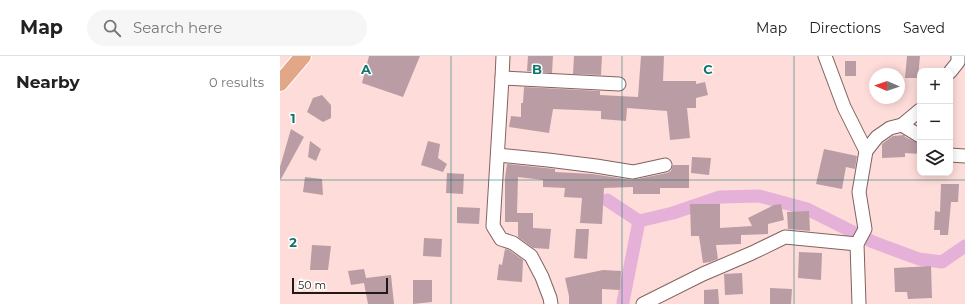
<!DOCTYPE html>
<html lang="en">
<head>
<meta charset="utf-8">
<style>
  :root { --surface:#fff; --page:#f6f6f6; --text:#222; --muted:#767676; --line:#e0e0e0 }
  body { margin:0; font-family:Montserrat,sans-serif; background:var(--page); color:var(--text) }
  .controls { position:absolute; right:12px; top:12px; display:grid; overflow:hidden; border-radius:8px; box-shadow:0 2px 10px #0003 }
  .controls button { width:36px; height:36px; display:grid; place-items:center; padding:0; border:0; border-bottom:1px solid var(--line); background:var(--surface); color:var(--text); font:20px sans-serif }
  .compass { position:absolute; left:589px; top:12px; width:36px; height:36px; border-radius:50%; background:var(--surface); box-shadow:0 2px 10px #0003; rotate:272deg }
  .scale { position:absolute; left:12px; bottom:10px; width:96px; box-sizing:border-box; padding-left:4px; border:2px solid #241817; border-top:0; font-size:11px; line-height:14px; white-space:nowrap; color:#241817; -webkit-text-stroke:3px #fff; paint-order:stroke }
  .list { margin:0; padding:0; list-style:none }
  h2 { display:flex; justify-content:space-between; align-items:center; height:52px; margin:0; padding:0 16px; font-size:17px }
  h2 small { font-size:13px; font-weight:400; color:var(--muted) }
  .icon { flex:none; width:22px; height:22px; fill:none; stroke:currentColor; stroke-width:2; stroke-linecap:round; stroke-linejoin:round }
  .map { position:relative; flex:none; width:685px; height:248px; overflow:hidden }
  header { display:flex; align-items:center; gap:24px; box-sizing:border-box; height:56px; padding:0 20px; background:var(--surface); border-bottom:1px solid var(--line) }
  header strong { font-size:19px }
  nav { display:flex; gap:22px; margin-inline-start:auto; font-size:14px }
  .search { width:280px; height:36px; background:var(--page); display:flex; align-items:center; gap:10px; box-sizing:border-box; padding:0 14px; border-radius:22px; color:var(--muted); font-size:15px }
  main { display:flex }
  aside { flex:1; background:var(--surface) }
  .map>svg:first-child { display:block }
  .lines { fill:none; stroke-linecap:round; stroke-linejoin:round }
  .canal { stroke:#e5b1d8; stroke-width:13 }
  .building { fill:#ba9ca4 }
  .minor-casing { stroke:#816361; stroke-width:15 }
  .major-casing { stroke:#fff; stroke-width:18 }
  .minor { stroke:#fff; stroke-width:13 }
  .major { stroke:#e2a786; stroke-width:16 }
  .grid { fill:none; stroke:#0f766e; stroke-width:1; stroke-opacity:0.55 }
  .grid-label { font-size:13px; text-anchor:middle; font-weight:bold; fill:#0f766e; stroke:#fff; stroke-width:3; stroke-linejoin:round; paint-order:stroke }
</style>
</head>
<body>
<header>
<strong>Map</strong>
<div class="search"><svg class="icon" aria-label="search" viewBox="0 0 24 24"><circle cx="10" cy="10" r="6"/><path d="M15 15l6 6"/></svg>Search here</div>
<nav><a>Map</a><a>Directions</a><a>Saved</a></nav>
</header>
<main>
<aside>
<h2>Nearby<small>0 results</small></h2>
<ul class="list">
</ul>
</aside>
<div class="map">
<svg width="685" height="248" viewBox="0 0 685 248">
  <rect width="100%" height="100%" fill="#fedcd9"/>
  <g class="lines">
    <!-- canal -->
    <g class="canal">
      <polyline points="327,144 359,165 393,157 440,141 479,140 527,153 593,186 639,203 662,206 685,190"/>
      <polyline points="343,248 343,246 359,165"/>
    </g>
  </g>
  <!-- building -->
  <g class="building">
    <polygon points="89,0 140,0 123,41 82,27"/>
    <polygon points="248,0 273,0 272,17 247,15"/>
    <polygon points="294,0 322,0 321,19 293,18"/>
    <polygon points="361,0 384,0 383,25 416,25 416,28 425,26 428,39 416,42 416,52 407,52 410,82 390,84 387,55 347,52 346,65 321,63 321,55 273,53 269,77 229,71 231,60 241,61 241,47 243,47 244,31 320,35 320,39 358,41"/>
    <polygon points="627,0 640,0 638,22 625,22"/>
    <rect x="565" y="5" width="11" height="15"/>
    <polygon points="42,39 51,49 51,62 43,66 27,56 33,42"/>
    <polygon points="11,73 24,81 1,123 0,123 0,111"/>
    <polygon points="624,79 625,81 640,88 640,98 625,97 625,101 602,102 602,88 603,87 613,80"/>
    <polygon points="30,85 41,93 36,105 28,101"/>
    <polygon points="148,85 160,88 158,102 167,108 163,116 141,109"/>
    <polygon points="544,93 577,100 575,113 566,111 562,133 536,128"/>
    <polygon points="412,101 431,102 429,119 411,117"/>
    <polygon points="227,108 275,113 275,116 312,118 352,124 387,117 391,115 393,109 409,109 409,132 380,132 380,138 353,138 353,131 324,132 322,168 300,167 302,142 284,141 285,132 263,131 263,124 238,121 237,157 253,157 253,172 271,173 269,193 253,192 238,181 238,166 225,166 225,122"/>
    <polygon points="167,117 184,118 183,138 166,137"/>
    <polygon points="25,121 42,123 43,139 23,136"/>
    <polygon points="661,128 679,128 678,146 671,146 668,179 660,179 660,174 654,174 655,155 660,156"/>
    <polygon points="410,148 440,148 440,172 472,170 468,162 494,149 501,148 504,164 488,168 488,178 461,179 461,188 436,189 438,203 430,206 423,207 419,180 411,180"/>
    <polygon points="177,151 200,152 199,168 177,167"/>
    <polygon points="529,155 530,175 508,173 507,156"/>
    <polygon points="296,173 309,173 307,203 294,202"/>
    <polygon points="144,182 162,183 161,201 143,200"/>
    <polygon points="32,189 51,190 48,214 30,214"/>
    <polygon points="225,193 229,194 243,204 242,226 217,224 219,208 222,209"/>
    <polygon points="519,196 542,197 541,224 518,222"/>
    <polygon points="651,210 652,242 628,243 627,236 615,236 614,212"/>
    <polygon points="84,213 86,222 111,219 114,248 88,248 84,227 71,229 68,215"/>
    <polygon points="323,214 341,215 340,234 322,233 322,248 289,248 289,240 285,222"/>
    <polygon points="462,217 463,238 445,239 444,218"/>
    <polygon points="133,224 152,224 152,246 133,248"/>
    <polygon points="490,232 512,233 511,248 490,248"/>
    <polygon points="438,233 439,248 424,248 424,234"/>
  </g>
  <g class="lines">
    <defs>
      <g id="minor">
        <polyline points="223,0 222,22 213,170 221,183 233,187 251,200 262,221 270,242 271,248"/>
        <polyline points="545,0 564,51 586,95"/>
        <polyline points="670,16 678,6 678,0"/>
        <polyline points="222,22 339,28"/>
        <polyline points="622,69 640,54"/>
        <polyline points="218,99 268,104 316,110 353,116 385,109"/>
        <polyline points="670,99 685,100"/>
        <polyline points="363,248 423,218 472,197 505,181 577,188"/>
        <polyline points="579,248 577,188 585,173 579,136 586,95 597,81 610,72 622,69 640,80"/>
      </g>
      <polyline id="major" points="0,27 23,0"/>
    </defs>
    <!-- minor casing -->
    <use href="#minor" class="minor-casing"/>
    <!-- major casing -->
    <use href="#major" class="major-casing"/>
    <!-- minor -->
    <use href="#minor" class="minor"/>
    <!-- major -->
    <use href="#major" class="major"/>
  </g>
  <!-- grid -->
  <path class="grid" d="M171 0V248M342 0V248M514 0V248M0 124H685"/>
  <g class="grid-label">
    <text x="86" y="18">A</text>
    <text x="257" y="18">B</text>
    <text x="428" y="18">C</text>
    <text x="13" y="67">1</text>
    <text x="13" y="191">2</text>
  </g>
</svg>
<div class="controls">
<button>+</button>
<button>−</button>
<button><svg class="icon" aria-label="layers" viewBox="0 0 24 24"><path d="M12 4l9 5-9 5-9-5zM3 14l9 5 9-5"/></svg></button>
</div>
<svg class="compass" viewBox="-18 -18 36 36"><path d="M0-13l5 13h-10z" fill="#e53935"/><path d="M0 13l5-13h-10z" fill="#767676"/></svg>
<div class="scale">50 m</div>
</div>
</main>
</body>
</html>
